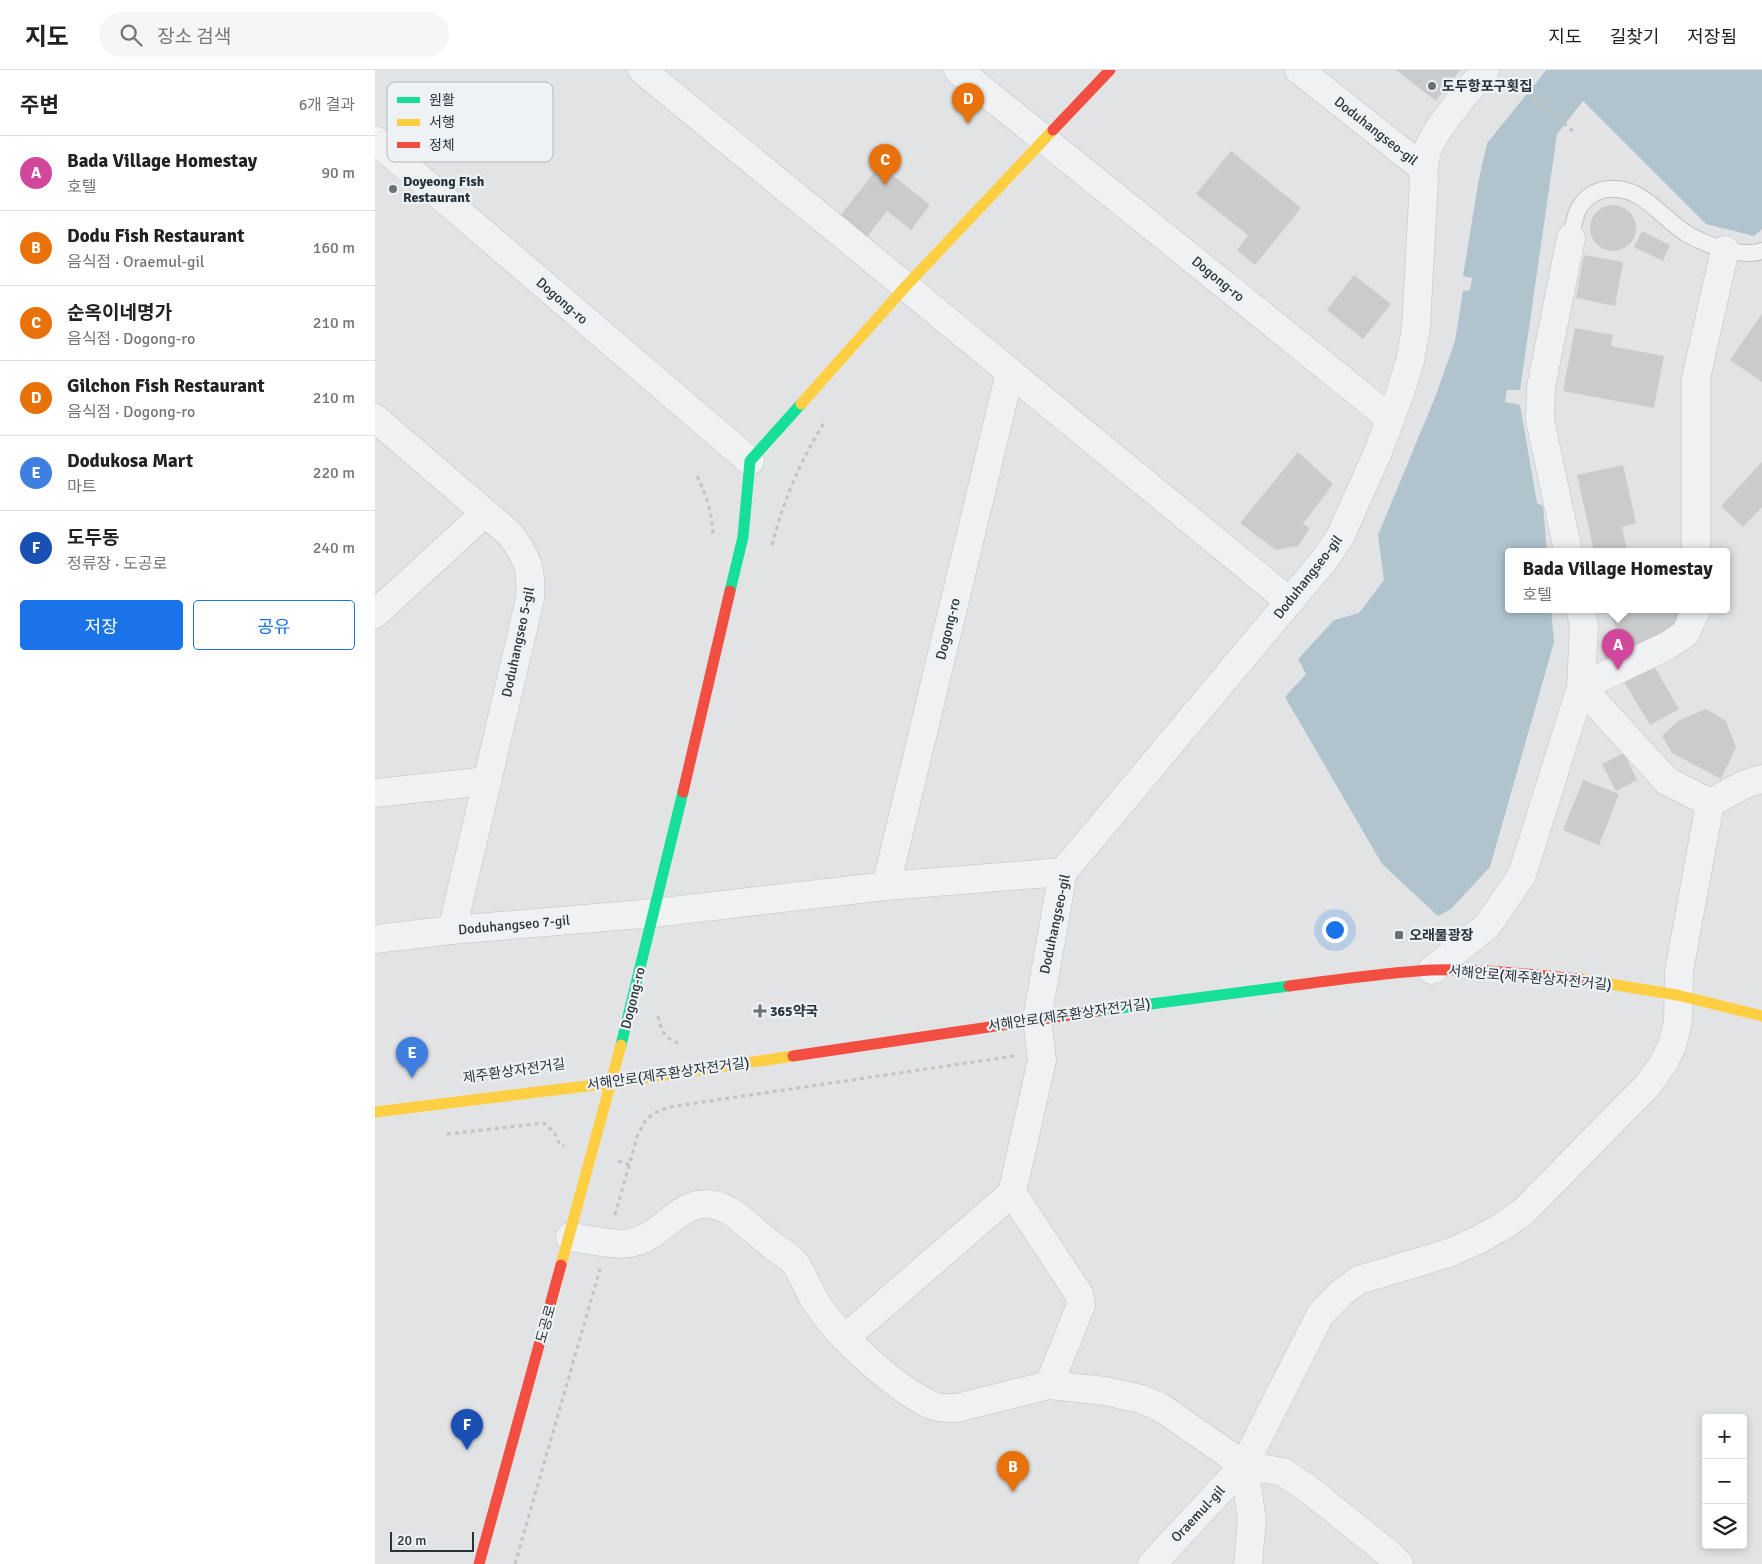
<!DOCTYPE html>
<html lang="ko">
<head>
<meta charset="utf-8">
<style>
  :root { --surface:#fff; --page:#f6f6f6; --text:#222; --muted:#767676; --line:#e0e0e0; --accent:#1a73e8 }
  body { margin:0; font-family:Signika,"Noto Sans KR",sans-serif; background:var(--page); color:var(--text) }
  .controls { position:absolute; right:15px; bottom:15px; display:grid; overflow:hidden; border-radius:5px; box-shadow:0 2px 8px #0003 }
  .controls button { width:45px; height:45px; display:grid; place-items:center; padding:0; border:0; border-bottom:1px solid var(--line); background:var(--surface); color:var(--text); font:25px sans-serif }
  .scale { position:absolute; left:15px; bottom:12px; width:84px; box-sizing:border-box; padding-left:5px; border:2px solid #29333c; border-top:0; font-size:14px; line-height:18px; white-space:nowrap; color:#29333c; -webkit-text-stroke:4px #eef2f4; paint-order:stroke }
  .you { position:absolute; left:959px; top:859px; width:18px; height:18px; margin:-12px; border:4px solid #fff; border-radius:50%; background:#1a73e8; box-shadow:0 0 0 8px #1a73e833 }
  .badge { display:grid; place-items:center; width:32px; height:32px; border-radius:50%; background:var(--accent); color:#fff; font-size:16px; font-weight:700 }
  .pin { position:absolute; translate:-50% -41px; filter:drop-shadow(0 1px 2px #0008) }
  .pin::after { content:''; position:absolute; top:26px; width:18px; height:15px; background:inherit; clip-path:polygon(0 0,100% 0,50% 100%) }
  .popup { position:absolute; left:1130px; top:478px; width:225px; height:65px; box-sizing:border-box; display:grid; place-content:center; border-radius:5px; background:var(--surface); filter:drop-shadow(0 1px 4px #0005); font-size:16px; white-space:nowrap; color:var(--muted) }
  .popup b { font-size:19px; color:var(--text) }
  .popup::after { content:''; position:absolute; left:50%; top:100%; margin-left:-10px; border:10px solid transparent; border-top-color:var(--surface) }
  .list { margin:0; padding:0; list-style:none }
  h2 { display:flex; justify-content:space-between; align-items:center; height:65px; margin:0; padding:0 20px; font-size:21px }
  h2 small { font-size:16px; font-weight:400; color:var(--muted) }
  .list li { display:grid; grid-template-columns:32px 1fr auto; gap:15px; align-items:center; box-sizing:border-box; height:75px; padding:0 20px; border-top:1px solid var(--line) }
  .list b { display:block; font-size:19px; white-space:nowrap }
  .list p { margin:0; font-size:16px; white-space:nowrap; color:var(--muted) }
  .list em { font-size:16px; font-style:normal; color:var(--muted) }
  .actions { display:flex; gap:10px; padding:15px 20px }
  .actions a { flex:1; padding:11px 0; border:1px solid var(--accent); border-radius:5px; text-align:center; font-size:18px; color:var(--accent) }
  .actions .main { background:var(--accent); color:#fff }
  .icon { flex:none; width:28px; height:28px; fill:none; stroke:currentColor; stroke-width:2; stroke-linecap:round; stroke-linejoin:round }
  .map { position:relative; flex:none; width:1387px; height:1494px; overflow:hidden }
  header { display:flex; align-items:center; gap:30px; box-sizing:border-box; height:70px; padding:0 25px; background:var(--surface); border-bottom:1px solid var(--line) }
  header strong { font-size:24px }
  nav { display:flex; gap:28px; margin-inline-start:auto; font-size:18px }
  .search { width:350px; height:45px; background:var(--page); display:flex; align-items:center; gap:12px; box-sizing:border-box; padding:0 18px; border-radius:28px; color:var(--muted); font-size:19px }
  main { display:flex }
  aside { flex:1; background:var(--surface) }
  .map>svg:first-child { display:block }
  .water { fill:#b1c4cd }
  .pier { fill:#e1e3e5 }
  .building { fill:#c9cbcd }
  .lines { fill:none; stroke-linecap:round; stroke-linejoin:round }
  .lane-casing { stroke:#bfc1c3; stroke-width:18 }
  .street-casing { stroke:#bfc1c3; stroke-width:29 }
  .path { stroke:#c1c3c5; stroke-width:3; stroke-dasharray:4 4; stroke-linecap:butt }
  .lane { stroke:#eff1f2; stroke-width:16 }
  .street { stroke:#eff1f2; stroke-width:28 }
  .fast { stroke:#16e098; stroke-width:11 }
  .slow { stroke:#ffcf43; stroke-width:11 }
  .jam { stroke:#f24e42; stroke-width:11 }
  .poi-dot { fill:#697177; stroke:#eef2f4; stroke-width:2 }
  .labels { text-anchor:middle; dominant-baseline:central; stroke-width:4.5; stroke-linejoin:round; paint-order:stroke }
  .poi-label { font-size:14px; font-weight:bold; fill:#29333c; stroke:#eef2f4; text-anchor:start }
  .street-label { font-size:14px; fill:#29333c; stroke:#eef2f4 }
  .key { fill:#eef2f4; stroke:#b3b9bd; stroke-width:1 }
  .key-label { font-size:14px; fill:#29333c }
</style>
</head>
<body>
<header>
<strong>지도</strong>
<div class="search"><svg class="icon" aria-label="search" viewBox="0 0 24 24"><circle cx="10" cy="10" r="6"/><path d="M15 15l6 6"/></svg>장소 검색</div>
<nav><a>지도</a><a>길찾기</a><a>저장됨</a></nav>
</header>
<main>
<aside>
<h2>주변<small>6개 결과</small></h2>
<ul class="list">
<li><span class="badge" style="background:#d1479c">A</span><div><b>Bada Village Homestay</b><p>호텔</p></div><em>90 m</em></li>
<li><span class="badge" style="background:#e8710a">B</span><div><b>Dodu Fish Restaurant</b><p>음식점 · Oraemul-gil</p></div><em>160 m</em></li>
<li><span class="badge" style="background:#e8710a">C</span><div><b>순옥이네명가</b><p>음식점 · Dogong-ro</p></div><em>210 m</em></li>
<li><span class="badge" style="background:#e8710a">D</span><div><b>Gilchon Fish Restaurant</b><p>음식점 · Dogong-ro</p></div><em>210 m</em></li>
<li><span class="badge" style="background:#3f7fe0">E</span><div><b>Dodukosa Mart</b><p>마트</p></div><em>220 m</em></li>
<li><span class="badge" style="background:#1a4fb4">F</span><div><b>도두동</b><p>정류장 · 도공로</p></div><em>240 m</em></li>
</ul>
<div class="actions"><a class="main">저장</a><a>공유</a></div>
</aside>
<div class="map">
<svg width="1387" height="1494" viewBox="0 0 1387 1494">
  <rect width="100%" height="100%" fill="#e1e3e5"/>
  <!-- water -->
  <polygon class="water" points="1171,0 1387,0 1387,159 1379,166 1331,154 1208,31 1182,64 1145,320 1132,320 1130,332 1145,335 1162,433 1168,436 1172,481 1134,481 1134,539 1176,539 1179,572 1115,797 1076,839 1063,846 1007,794 910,627 931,604 923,589 959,550 984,543 1009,510 1003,465 1061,325 1080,271 1088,221 1095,220 1097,208 1088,206 1104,108 1112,73"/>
  <!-- pier -->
  <polygon class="pier" points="1167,0 1171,0 1112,73 1104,108 1102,107 1110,72"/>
  <!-- building -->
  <g class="building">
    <polygon points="1021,0 1085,0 1061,31"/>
    <polygon points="856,81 926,138 880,195 862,180 873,165 821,124"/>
    <polygon points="505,95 555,135 536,160 512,141 491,168 465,146"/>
    <circle cx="1238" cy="158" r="23"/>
    <polygon points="1267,161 1295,175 1288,191 1259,177"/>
    <polygon points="1209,185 1248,192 1240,236 1201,228"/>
    <polygon points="979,205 1016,234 988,269 952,240"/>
    <polygon points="1387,244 1387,312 1355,290"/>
    <polygon points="1200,258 1238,265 1236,276 1289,286 1279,338 1188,321"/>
    <polygon points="923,382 958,414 928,454 935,458 923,476 901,480 865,453"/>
    <polygon points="1387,392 1387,437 1368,457 1346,436"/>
    <polygon points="1248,395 1261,453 1247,457 1252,481 1219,481 1202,405"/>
    <polygon points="1240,539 1313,539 1306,556 1253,583 1234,542"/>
    <polygon points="1277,593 1304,639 1275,655 1248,610"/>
    <polygon points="1331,639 1351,651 1361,677 1346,709 1297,683 1287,666 1303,651"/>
    <polygon points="1249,683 1262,710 1241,721 1227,694"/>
    <polygon points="1208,710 1244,724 1224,775 1188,760"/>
  </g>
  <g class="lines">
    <defs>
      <path id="lane" d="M1196 168C1198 159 1199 146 1204 138 1209 129 1217 123 1227 120 1265 111 1286 149 1314 165 1332 175 1367 188 1387 181"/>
      <g id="street">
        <polyline points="267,0 915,532"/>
        <polyline points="583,0 1016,349"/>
        <polyline points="924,0 1048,98"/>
        <polyline points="0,70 375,391"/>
        <path d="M0 348 136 465C153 490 157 498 155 529L77 860"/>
        <polyline points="1193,481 1165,350 1166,317 1196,168"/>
        <polyline points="1321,481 1321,308 1350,180"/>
        <polyline points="0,544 110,443"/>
        <polyline points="0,723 112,711"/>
        <polyline points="1335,733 1370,714 1387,709"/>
        <polyline points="511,816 635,302"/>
        <polyline points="0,869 77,860 279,843 511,816 688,802"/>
        <polyline points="1057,900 1112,856 1147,805 1206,617 1209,555 1205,539"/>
        <path d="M195 1167C213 1169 238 1176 255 1173 293 1167 307 1117 353 1140 367 1148 385 1166 398 1176 405 1181 414 1186 419 1192 428 1204 433 1220 441 1232 462 1266 520 1318 556 1335 565 1339 573 1338 582 1338L674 1315 730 1321 766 1329 785 1337 869 1395 908 1402 932 1418 1013 1483 1024 1494"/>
        <polyline points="470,1268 637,1123"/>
        <path d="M674 1315 706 1235 704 1224 637 1123 667 990 662 949 688 802 950 489 965 467 1003 382 1025 323 1035 291 1041 257 1049 109C1048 99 1049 91 1052 82 1059 59 1094 20 1110 0"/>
        <polyline points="869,1395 877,1450 873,1494"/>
        <polyline points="777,1494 869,1395 945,1245 966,1223 984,1210 1074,1183 1103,1170 1128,1156 1149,1141 1272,1016 1288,994 1297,976 1303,952 1304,901 1335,733 1292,711 1206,617 1292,576 1311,563 1321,539"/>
      </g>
    </defs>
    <!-- lane casing -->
    <use href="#lane" class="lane-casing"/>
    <!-- street casing -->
    <use href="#street" class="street-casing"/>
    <!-- path -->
    <g class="path">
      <polyline points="1146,17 1198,61"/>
      <path d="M322 406C332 427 337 442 338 465"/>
      <path d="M397 475C408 432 425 391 449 353"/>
      <path d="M283 946C286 960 289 968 303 973"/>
      <polyline points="72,1064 169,1053 179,1062 185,1075 189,1076"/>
      <polyline points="243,1091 255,1095"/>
      <polyline points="240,1145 262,1067 270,1051 279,1043 294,1037 639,986"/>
      <polyline points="140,1494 225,1199"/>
    </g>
    <!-- lane -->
    <use href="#lane" class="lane"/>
    <!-- street -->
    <use href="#street" class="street"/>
    <!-- fast -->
    <g class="fast">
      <polyline points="355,521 368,467 375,391 426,334"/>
      <polyline points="722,941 914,916"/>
      <polyline points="246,975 308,722"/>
    </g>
    <!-- slow -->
    <g class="slow">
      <polyline points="426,334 531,216 678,60"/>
      <polyline points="1205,909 1302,925 1387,946"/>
      <polyline points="0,1042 236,1013 418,986"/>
      <polyline points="186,1195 246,975"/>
    </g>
    <!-- jam -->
    <g class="jam">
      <polyline points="678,60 735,0"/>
      <polyline points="308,722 355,521"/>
      <path d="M914 916C961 910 1008 903 1055 900 1105 898 1156 905 1205 909"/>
      <polyline points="418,986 722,941"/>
      <polyline points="104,1494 186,1195"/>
    </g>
  </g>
  <!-- markers -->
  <g class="poi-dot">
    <circle cx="1057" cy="16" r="5"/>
    <circle cx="18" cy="119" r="5"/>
    <rect x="1019" y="860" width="10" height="10" rx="2.5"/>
    <path d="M382.5 933.5h5v5h5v5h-5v5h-5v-5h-5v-5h5z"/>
  </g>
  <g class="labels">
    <!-- poi labels -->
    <g class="poi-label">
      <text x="1067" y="16">도두항포구횟집</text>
      <text x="28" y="111">Doyeong Fish<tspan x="28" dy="16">Restaurant</tspan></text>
      <text x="1034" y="865">오래물광장</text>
      <text x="395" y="941">365약국</text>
    </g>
    <!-- street labels -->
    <g class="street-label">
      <text transform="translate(1001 61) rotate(38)">Doduhangseo-gil</text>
      <text transform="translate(843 209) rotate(39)">Dogong-ro</text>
      <text transform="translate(187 231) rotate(41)">Dogong-ro</text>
      <text transform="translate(933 507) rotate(-52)">Doduhangseo-gil</text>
      <text transform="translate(573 559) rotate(-76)">Dogong-ro</text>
      <text transform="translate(143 572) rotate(-78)">Doduhangseo 5-gil</text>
      <text transform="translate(680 854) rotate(-78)">Doduhangseo-gil</text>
      <text transform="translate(139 855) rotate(-5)">Doduhangseo 7-gil</text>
      <text transform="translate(1155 908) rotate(5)">서해안로(제주환상자전거길)</text>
      <text transform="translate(258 928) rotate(-76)">Dogong-ro</text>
      <text transform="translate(694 945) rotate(-8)">서해안로(제주환상자전거길)</text>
      <text transform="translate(139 1001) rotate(-8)">제주환상자전거길</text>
      <text transform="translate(293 1004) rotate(-8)">서해안로(제주환상자전거길)</text>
      <text transform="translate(171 1254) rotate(-74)">도공로</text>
      <text transform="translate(823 1444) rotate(-47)">Oraemul-gil</text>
    </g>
  </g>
  <!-- legend -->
  <rect x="12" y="12" width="166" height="80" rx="8" class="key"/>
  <rect x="22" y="27" width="23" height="6" fill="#16e098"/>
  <rect x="22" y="49" width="23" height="7" fill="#ffcf43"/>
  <rect x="22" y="72" width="23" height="6" fill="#f24e42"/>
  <g class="key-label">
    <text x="54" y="35">원활</text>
    <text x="54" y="57">서행</text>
    <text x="54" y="80">정체</text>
  </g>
</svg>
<div class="controls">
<button>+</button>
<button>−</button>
<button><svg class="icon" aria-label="layers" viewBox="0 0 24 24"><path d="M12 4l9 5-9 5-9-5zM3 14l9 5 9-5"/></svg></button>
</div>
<div class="scale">20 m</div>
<div class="you"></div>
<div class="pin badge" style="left:1243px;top:600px;background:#d1479c">A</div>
<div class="popup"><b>Bada Village Homestay</b>호텔</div>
<div class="pin badge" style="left:638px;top:1422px;background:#e8710a">B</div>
<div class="pin badge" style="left:510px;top:115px;background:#e8710a">C</div>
<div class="pin badge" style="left:593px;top:54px;background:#e8710a">D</div>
<div class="pin badge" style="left:37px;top:1008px;background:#3f7fe0">E</div>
<div class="pin badge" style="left:92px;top:1380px;background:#1a4fb4">F</div>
</div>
</main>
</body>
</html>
